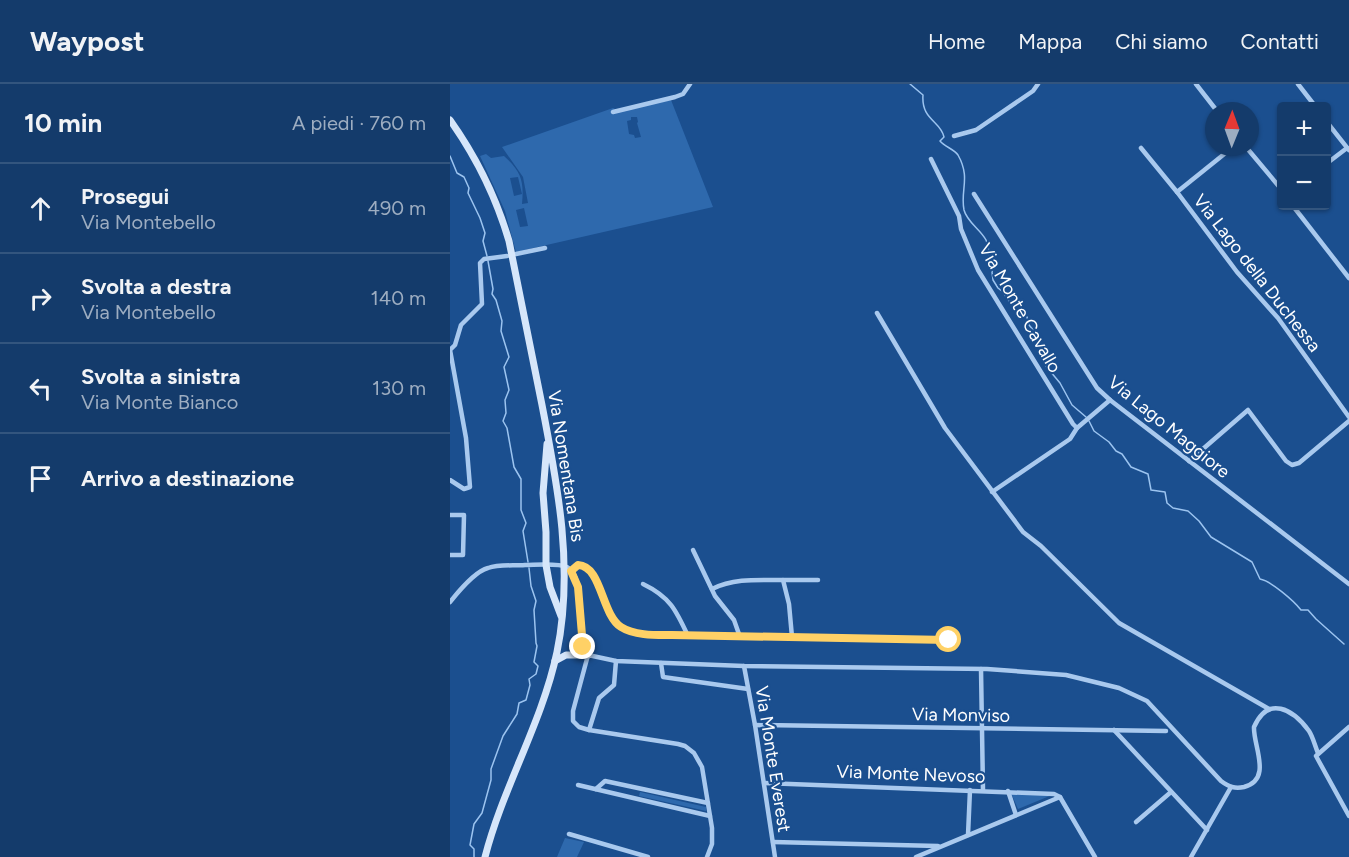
<!DOCTYPE html>
<html lang="it">
<head>
<meta charset="utf-8">
<style>
  :root { --surface:#143b6b; --page:#1d4271; --text:#f1f3f6; --muted:#9dadc1; --line:#33557e }
  body { margin:0; font-family:Figtree,sans-serif; background:var(--page); color:var(--text) }
  .controls { position:absolute; right:18px; top:18px; display:grid; overflow:hidden; border-radius:6px; box-shadow:0 2px 4px #0004 }
  .controls button { width:54px; height:54px; display:grid; place-items:center; padding:0; border:0; border-bottom:2px solid var(--line); background:var(--surface); color:var(--text); font:30px sans-serif }
  .compass { position:absolute; left:755px; top:18px; width:54px; height:54px; border-radius:50%; background:var(--surface); box-shadow:0 2px 4px #0004; rotate:1deg }
  .stop { position:absolute; width:18px; height:18px; margin:-14px; border:4px solid #ffd166; border-radius:50%; background:#fff }
  .stop.end { background:#ffd166; border-color:#fff; box-shadow:0 2px 6px #0008 }
  .list { margin:0; padding:0; list-style:none }
  h2 { display:flex; justify-content:space-between; align-items:center; height:78px; margin:0; padding:0 24px; font-size:26px }
  h2 small { font-size:20px; font-weight:400; color:var(--muted) }
  .list li { display:grid; grid-template-columns:39px 1fr auto; gap:18px; align-items:center; box-sizing:border-box; height:90px; padding:0 24px; border-top:2px solid var(--line) }
  .list b { display:block; font-size:22px; white-space:nowrap }
  .list p { margin:0; font-size:20px; white-space:nowrap; color:var(--muted) }
  .list em { font-size:20px; font-style:normal; color:var(--muted) }
  .icon { flex:none; width:33px; height:33px; fill:none; stroke:currentColor; stroke-width:2; stroke-linecap:round; stroke-linejoin:round }
  .map { position:relative; flex:none; width:899px; height:773px; overflow:hidden }
  header { display:flex; align-items:center; gap:36px; box-sizing:border-box; height:84px; padding:0 30px; background:var(--surface); border-bottom:2px solid var(--line) }
  header strong { font-size:28px }
  nav { display:flex; gap:33px; margin-inline-start:auto; font-size:21px }
  main { display:flex }
  aside { flex:1; background:var(--surface) }
  .map>svg:first-child { display:block }
  .green { fill:#2e69ad; fill-rule:evenodd }
  .lines { fill:none; stroke-linecap:round; stroke-linejoin:round }
  .stream { stroke:#9cc4f0; stroke-width:1.5 }
  .street { stroke:#a9c9ee; stroke-width:4.5 }
  .secondary { stroke:#d6e6fa; stroke-width:7 }
  .route { stroke:#ffd166; stroke-width:8 }
  .labels { text-anchor:middle; dominant-baseline:central; stroke-width:4.5; stroke-linejoin:round; paint-order:stroke }
  .street-label { font-size:18px; fill:#fff; stroke:#1b4f8f }
</style>
</head>
<body>
<header>
<strong>Waypost</strong>
<nav><a>Home</a><a>Mappa</a><a>Chi siamo</a><a>Contatti</a></nav>
</header>
<main>
<aside>
<h2>10 min<small>A piedi · 760 m</small></h2>
<ul class="list">
<li><svg class="icon" aria-label="ahead" viewBox="0 0 24 24"><path d="M12 20V5M6 11l6-6 6 6"/></svg><div><b>Prosegui</b><p>Via Montebello</p></div><em>490 m</em></li>
<li><svg class="icon" aria-label="right" viewBox="0 0 24 24"><path d="M7 20v-9h11M14 6l5 5-5 5"/></svg><div><b>Svolta a destra</b><p>Via Montebello</p></div><em>140 m</em></li>
<li><svg class="icon" aria-label="left" viewBox="0 0 24 24"><path d="M17 20v-9H6M10 6l-5 5 5 5"/></svg><div><b>Svolta a sinistra</b><p>Via Monte Bianco</p></div><em>130 m</em></li>
<li><svg class="icon" aria-label="arrive" viewBox="0 0 24 24"><path d="M6 21V4h12l-3 4 3 4H6"/></svg><div><b>Arrivo a destinazione</b></div></li>
</ul>
</aside>
<div class="map">
<svg width="899" height="773" viewBox="0 0 899 773">
  <rect width="100%" height="100%" fill="#1b4f8f"/>
  <!-- green -->
  <g class="green">
    <path d="M221 16 263 123 66 168 55 127 30 72 36 70 41 74 54 72C72 88 74 98 72 120L78 119 73 93 52 63 163 24 169 27ZM181 33H187L188 38 187 39 191 53 185 54 184 51 179 50 177 37 181 36ZM68 93 72 110 64 112 60 94ZM74 124 78 142 70 143 66 126Z"/>
    <polygon points="190,708 256,723 256,727 189,712"/>
    <polygon points="561,709 602,711 568,725"/>
    <polygon points="115,754 134,758 127,773 107,773"/>
  </g>
  <g class="lines">
    <!-- stream -->
    <g class="stream">
      <path d="M460 0 473 11C471 36 491 37 494 53L490 57C495 63 504 65 508 71 521 94 510 106 514 126 517 138 530 145 536 156 540 165 538 174 543 183L542 188 543 196 548 204 553 208 562 222 571 227 577 233 579 241 585 248 586 259 595 281 610 299 622 321 636 333"/>
      <polyline points="0,72 7,89 14,93 19,104 18,109 30,134 35,149 33,157 37,172"/>
      <polyline points="38,177 43,205 42,210 46,216 52,237 51,247 59,273 54,283 59,306 55,316 56,329 53,337 57,344 64,383 71,395 71,426 76,439 73,447 78,478"/>
      <path d="M639 337 644 347 659 358 666 367 672 370 681 383 698 390 701 406 715 408 717 419 723 424 738 427 749 437 761 453 802 478 810 495C821 497 844 517 851 526H858L866 535 894 560"/>
      <polyline points="24,773 24,765 20,761 24,740 32,729 41,696 41,685 53,652 67,630 69,619 76,616 80,601 79,595 86,590 88,582 84,578 87,562 86,559 84,526 86,517 81,502 79,484"/>
    </g>
    <!-- street -->
    <g class="street">
      <polyline points="746,0 767,27"/>
      <polyline points="848,0 865,22"/>
      <polyline points="163,28 225,13 233,10 240,0"/>
      <polyline points="876,37 899,66"/>
      <polyline points="504,52 526,46 583,7 588,0"/>
      <polyline points="796,63 832,106"/>
      <polyline points="691,64 727,108 787,188 828,234 899,333"/>
      <polyline points="481,75 509,132 511,145 528,186 623,340 627,344 660,316"/>
      <polyline points="876,80 897,64"/>
      <polyline points="727,108 783,63"/>
      <polyline points="524,110 647,304 660,316 899,500"/>
      <polyline points="843,122 899,194"/>
      <polyline points="66,170 95,164"/>
      <polyline points="427,229 495,344 573,448 591,462 669,539 819,625"/>
      <polyline points="739,377 798,326 836,377 842,381 849,379 899,337"/>
      <polyline points="0,396 14,405 20,403 16,354 0,266 5,261 11,241 32,220 30,179 34,175 57,172"/>
      <polyline points="542,408 620,355 627,344"/>
      <polyline points="0,431 14,431 13,471 0,471"/>
      <polyline points="243,466 265,512 284,536 290,553"/>
      <path d="M121 487 128 481C152 482 151 531 172 544 184 551 204 551 218 551L500 556"/>
      <polyline points="333,496 368,496"/>
      <path d="M193 500C220 513 226 526 238 552"/>
      <path d="M262 505C284 494 308 496 333 496L339 520 342 553"/>
      <path d="M0 518C8 508 26 487 38 484 49 480 64 482 75 481 85 481 108 479 117 483 138 493 123 553 138 571L166 577 294 582 537 585 616 591 669 604 697 617 771 697C779 703 785 705 794 703 823 695 803 662 804 643 818 611 843 625 859 647 863 653 865 662 868 669"/>
      <polyline points="138,571 123,627 123,637 129,643 139,646 228,660 235,662 244,669 252,683 262,744 262,760 257,773"/>
      <polyline points="211,579 213,593 298,605"/>
      <polyline points="294,582 305,641 325,773"/>
      <polyline points="531,585 533,706"/>
      <polyline points="305,641 716,647"/>
      <polyline points="899,643 866,672 899,732"/>
      <polyline points="139,646 149,614 164,601 166,577"/>
      <polyline points="664,646 757,746"/>
      <polyline points="314,699 604,710 610,713 466,773"/>
      <polyline points="128,701 260,732"/>
      <polyline points="146,705 155,697 258,719"/>
      <polyline points="558,707 566,731"/>
      <polyline points="610,713 645,773"/>
      <polyline points="686,738 721,708"/>
      <polyline points="119,750 198,773"/>
      <polyline points="518,751 520,706"/>
      <polyline points="323,758 488,762"/>
      <polyline points="741,773 781,703"/>
    </g>
    <!-- secondary -->
    <g class="secondary">
      <path d="M0 36C27 74 46 113 59 157 70 212 81 266 92 321 108 403 124 485 107 568 92 639 53 703 35 773"/>
      <polyline points="97,360 93,409 96,448 96,481 100,503 111,532"/>
      <polyline points="105,577 116,571 138,571"/>
    </g>
  </g>
  <g class="lines">
    <!-- route -->
    <path class="route" d="M133 563 128 503 121 487 128 481C152 482 151 530 171 543 185 552 207 551 222 551L499 556"/>
  </g>
  <g class="labels">
    <!-- street labels -->
    <g class="street-label">
      <text transform="translate(807 189) rotate(52)">Via Lago della Duchessa</text>
      <text transform="translate(570 224) rotate(60)">Via Monte Cavallo</text>
      <text transform="translate(719 343) rotate(39)">Via Lago Maggiore</text>
      <text transform="translate(116 382) rotate(81)">Via Nomentana Bis</text>
      <text transform="translate(511 631) rotate(1)">Via Monviso</text>
      <text transform="translate(323 675) rotate(81)">Via Monte Everest</text>
      <text transform="translate(461 690) rotate(2)">Via Monte Nevoso</text>
    </g>
  </g>
</svg>
<div class="controls">
<button>+</button>
<button>−</button>
</div>
<svg class="compass" viewBox="-18 -18 36 36"><path d="M0-13l5 13h-10z" fill="#e53935"/><path d="M0 13l5-13h-10z" fill="#9dadc1"/></svg>
<div class="stop" style="left:499px;top:556px"></div>
<div class="stop end" style="left:133px;top:563px"></div>
</div>
</main>
</body>
</html>
